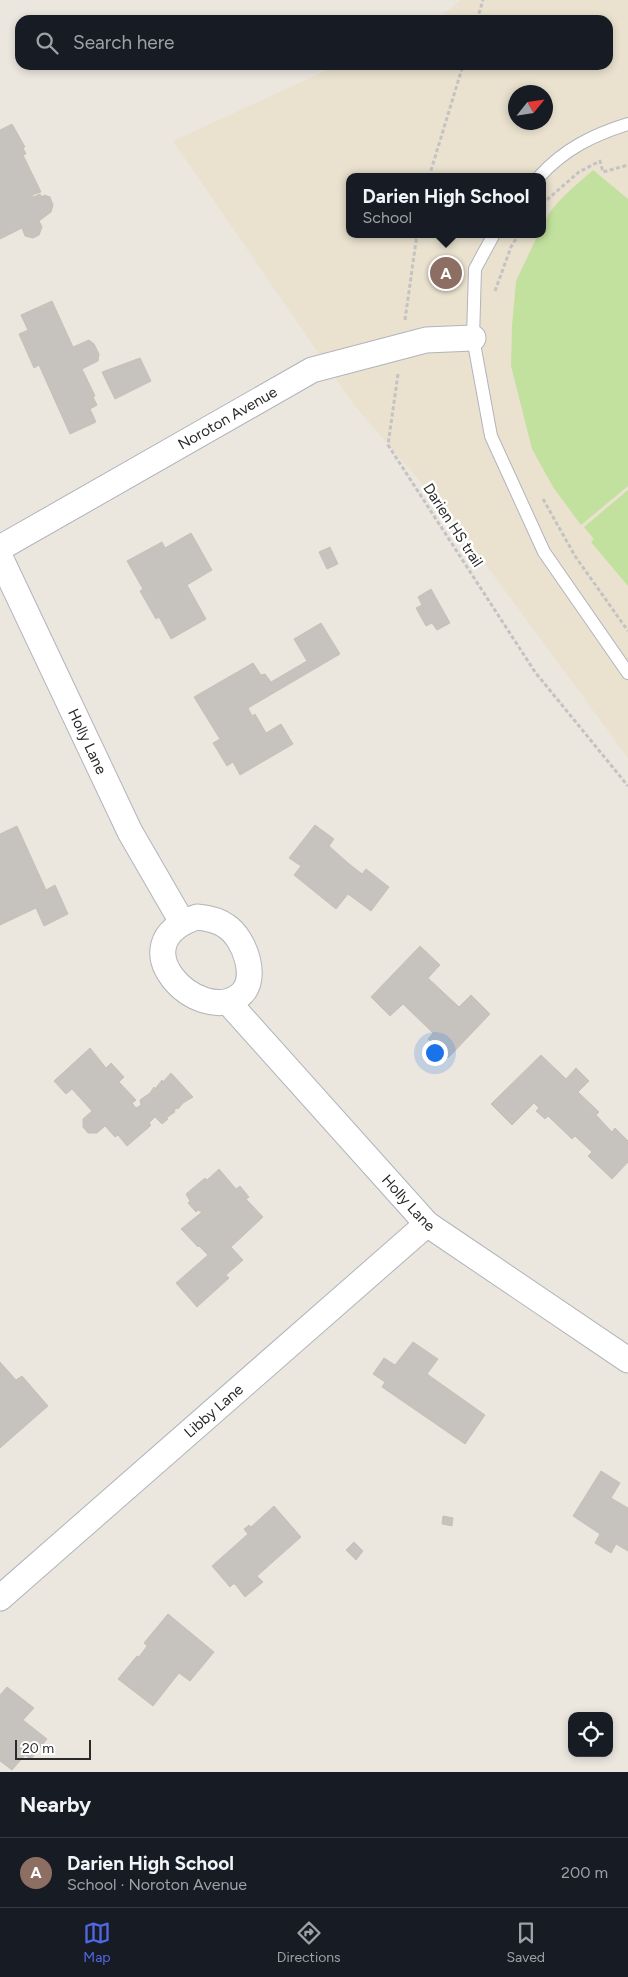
<!DOCTYPE html>
<html lang="en">
<head>
<meta charset="utf-8">
<style>
  :root { --surface:#171b24; --page:#20242c; --text:#f1f3f6; --muted:#9ea1a6; --line:#363941; --accent:#5168e5 }
  body { margin:0; font-family:Figtree,sans-serif; background:var(--page); color:var(--text) }
  .controls { position:absolute; right:15px; bottom:15px; display:grid; overflow:hidden; border-radius:10px; box-shadow:0 2px 8px #0003 }
  .controls button { width:45px; height:45px; display:grid; place-items:center; padding:0; border:0; border-bottom:1px solid var(--line); background:var(--surface); color:var(--text); font:25px sans-serif }
  .compass { position:absolute; left:508px; top:85px; width:45px; height:45px; border-radius:50%; background:var(--surface); box-shadow:0 2px 8px #0003; rotate:60deg }
  .scale { position:absolute; left:15px; bottom:12px; width:76px; box-sizing:border-box; padding-left:5px; border:2px solid #2a2a2a; border-top:0; font-size:14px; line-height:18px; white-space:nowrap; color:#2a2a2a; -webkit-text-stroke:4px #fff; paint-order:stroke }
  .you { position:absolute; left:434px; top:1052px; width:18px; height:18px; margin:-12px; border:4px solid #fff; border-radius:50%; background:#1a73e8; box-shadow:0 0 0 8px #1a73e833 }
  .badge { display:grid; place-items:center; width:32px; height:32px; border-radius:50%; background:var(--accent); color:#fff; font-size:16px; font-weight:700 }
  .pin { position:absolute; translate:-50% -50%; border:2px solid #fff; box-shadow:0 1px 5px #0006 }
  .popup { position:absolute; left:346px; top:173px; width:200px; height:65px; box-sizing:border-box; display:grid; place-content:center; border-radius:10px; background:var(--surface); filter:drop-shadow(0 1px 4px #0005); font-size:16px; white-space:nowrap; color:var(--muted) }
  .popup b { font-size:19px; color:var(--text) }
  .popup::after { content:''; position:absolute; left:50%; top:100%; margin-left:-10px; border:10px solid transparent; border-top-color:var(--surface) }
  .list { margin:0; padding:0; list-style:none }
  h2 { display:flex; justify-content:space-between; align-items:center; height:65px; margin:0; padding:0 20px; font-size:21px }
  h2 small { font-size:16px; font-weight:400; color:var(--muted) }
  .list li { display:grid; grid-template-columns:32px 1fr auto; gap:15px; align-items:center; box-sizing:border-box; height:70px; padding:0 20px; border-top:1px solid var(--line) }
  .list b { display:block; font-size:19px; white-space:nowrap }
  .list p { margin:0; font-size:16px; white-space:nowrap; color:var(--muted) }
  .list em { font-size:16px; font-style:normal; color:var(--muted) }
  .icon { flex:none; width:28px; height:28px; fill:none; stroke:currentColor; stroke-width:2; stroke-linecap:round; stroke-linejoin:round }
  .map { position:relative; flex:none; width:628px; height:1772px; overflow:hidden }
  .search { position:absolute; background:var(--surface); box-shadow:0 2px 8px #0003; left:15px; right:15px; top:15px; height:55px; display:flex; align-items:center; gap:12px; box-sizing:border-box; padding:0 18px; border-radius:15px; color:var(--muted); font-size:19px }
  .sheet { height:135px; background:var(--surface) }
  nav { display:flex; justify-content:space-around; align-items:center; box-sizing:border-box; height:70px; border-top:1px solid var(--line); background:var(--surface); font-size:14px; color:var(--muted) }
  nav a { display:grid; justify-items:center; gap:2px }
  nav .on { color:var(--accent) }
  .map>svg:first-child { display:block }
  .education { fill:#eae2cf; fill-rule:evenodd }
  .pitch { fill:#c2e19e }
  .building { fill:#c6c2bd; stroke:#c6c1b8 }
  .lines { fill:none; stroke-linecap:round; stroke-linejoin:round }
  .service-casing { stroke:#b1b4bc; stroke-width:14 }
  .minor-casing { stroke:#b1b4bc; stroke-width:27 }
  .path { stroke:#c3c3c3; stroke-width:3; stroke-dasharray:4 2.5; stroke-linecap:butt }
  .service { stroke:#fff; stroke-width:12 }
  .minor { stroke:#fff; stroke-width:25 }
  .labels { text-anchor:middle; dominant-baseline:central; stroke-width:5; stroke-linejoin:round; paint-order:stroke }
  .street-label { font-size:15px; fill:#2a2a2a; stroke:#fff }
</style>
</head>
<body>
<div class="map">
<svg width="628" height="1772" viewBox="0 0 628 1772">
  <rect width="100%" height="100%" fill="#ebe6de"/>
  <!-- education -->
  <path class="education" d="M461 0H628V758L450 516 354 405 173 141 338 65H608V20H436ZM516 92H546V122H516ZM350 177H542V234H350Z"/>
  <!-- pitch -->
  <g class="pitch">
    <path d="M593 170 628 199V486L581 525 553 487 532 449 511 366 512 326 516 281 535 241 539 234H542C542 210 577 185 593 170Z"/>
    <polygon points="628,490 628,586 591,542 594,539 584,527"/>
  </g>
  <!-- building -->
  <g class="building">
    <polygon points="12,124 25,147 23,148 26,154 23,155 41,192 32,195 33,197 40,194 42,197 44,195 50,197 53,205 51,212 39,221 42,227 39,235 33,238 25,236 22,228 0,239 0,130"/>
    <polygon points="52,301 73,347 89,340 94,344 99,354 98,361 82,369 95,396 93,397 97,405 90,409 96,422 70,434 39,365 34,368 19,334 28,330 21,315"/>
    <polygon points="140,358 151,381 115,399 102,372"/>
    <polygon points="191,533 212,570 187,585 206,619 171,639 159,617 156,619 140,591 143,589 127,561 162,542 165,548"/>
    <polygon points="330,547 338,564 327,569 319,552"/>
    <polygon points="431,589 450,623 437,630 432,623 426,626 416,608 422,605 418,597"/>
    <polygon points="321,623 340,654 248,708 252,716 255,714 266,733 281,724 293,744 240,775 233,762 227,766 213,743 220,739 194,697 253,663 261,675 265,674 271,682 307,661 294,639"/>
    <polygon points="315,825 334,839 329,846 348,863 362,874 366,869 389,887 371,911 348,894 336,909 294,875 301,866 289,858"/>
    <polygon points="17,826 46,890 55,885 68,914 44,926 36,908 0,925 0,834"/>
    <polygon points="420,946 440,965 428,978 459,1007 471,995 490,1014 448,1058 428,1039 433,1033 403,1004 390,1016 371,997"/>
    <polygon points="90,1048 106,1068 111,1063 124,1077 119,1082 136,1100 132,1103 136,1108 141,1105 140,1100 150,1093 154,1087 155,1089 162,1080 163,1082 171,1073 193,1097 183,1103 178,1109 177,1108 174,1110 175,1112 166,1118 168,1119 162,1124 155,1117 149,1123 151,1125 148,1128 127,1146 118,1135 115,1137 105,1126 97,1133 88,1133 83,1127 83,1119 92,1111 72,1089 66,1094 54,1081"/>
    <polygon points="541,1055 566,1079 576,1068 589,1081 578,1092 599,1112 596,1115 612,1132 615,1128 628,1141 628,1162 612,1179 588,1156 592,1152 575,1136 572,1139 548,1116 545,1119 536,1111 539,1108 534,1103 512,1125 491,1104"/>
    <polygon points="219,1169 236,1189 240,1186 249,1197 246,1199 263,1217 231,1247 243,1260 226,1275 229,1278 197,1307 176,1283 208,1255 199,1246 198,1247 181,1229 202,1212 198,1210 196,1212 188,1203 190,1201 186,1194 205,1178 207,1180"/>
    <polygon points="413,1342 438,1359 427,1374 485,1415 465,1444 382,1387 385,1382 373,1374 384,1358 395,1365"/>
    <polygon points="0,1362 16,1380 22,1376 48,1406 0,1448"/>
    <polygon points="601,1471 620,1483 611,1498 628,1508 628,1551 616,1544 611,1553 595,1543 600,1534 573,1516"/>
    <polygon points="274,1506 301,1537 257,1576 263,1582 245,1597 235,1584 233,1584 230,1587 212,1566 248,1534 244,1529 249,1525 251,1527"/>
    <polygon points="443,1516 453,1518 452,1526 442,1524"/>
    <polygon points="354,1542 363,1551 356,1560 346,1550"/>
    <polygon points="168,1614 214,1652 190,1681 179,1673 153,1706 118,1679 137,1656 139,1657 147,1646 144,1643"/>
    <polygon points="7,1687 34,1708 23,1720 47,1739 31,1759 25,1755 12,1770 0,1761 0,1695"/>
  </g>
  <g class="lines">
    <defs>
      <g id="service">
        <path d="M539 177C564 149 593 135 628 124"/>
        <polyline points="494,234 475,269 473,338 491,436 544,552 628,673"/>
      </g>
      <g id="minor">
        <path id="s1" d="M0 548 312 370 426 340 473 338"/>
        <path id="s2" d="M0 557 130 832 182 922"/>
        <path d="M197 917C207 918 218 920 226 926 245 938 260 981 239 996 199 1026 116 944 197 917Z"/>
        <path id="s3" d="M228 1002 427 1224 628 1360"/>
        <path id="s4" d="M0 1598 427 1224"/>
      </g>
    </defs>
    <!-- service casing -->
    <use href="#service" class="service-casing"/>
    <!-- minor casing -->
    <use href="#minor" class="minor-casing"/>
    <!-- path -->
    <g class="path">
      <polyline points="477,20 483,0"/>
      <polyline points="429,177 463,65"/>
      <polyline points="542,204 579,172 600,161 603,172 628,165"/>
      <polyline points="495,291 511,247 519,234"/>
      <polyline points="405,320 417,234"/>
      <polyline points="398,374 388,445 535,672 628,786"/>
      <polyline points="543,499 575,556 628,631"/>
    </g>
    <!-- service -->
    <use href="#service" class="service"/>
    <!-- minor -->
    <use href="#minor" class="minor"/>
  </g>
  <g class="labels">
    <!-- street labels -->
    <g class="street-label">
      <text stroke="none"><textPath href="#s1" startOffset="262">Noroton Avenue</textPath></text>
      <text transform="translate(453 525) rotate(57)">Darien HS trail</text>
      <text stroke="none"><textPath href="#s2" startOffset="204">Holly Lane</textPath></text>
      <text stroke="none"><textPath href="#s3" startOffset="270">Holly Lane</textPath></text>
      <text stroke="none"><textPath href="#s4" startOffset="284">Libby Lane</textPath></text>
    </g>
  </g>
</svg>
<div class="controls">
<button><svg class="icon" aria-label="locate" viewBox="0 0 24 24"><circle cx="12" cy="12" r="6"/><path d="M12 2v4M12 18v4M2 12h4M18 12h4"/></svg></button>
</div>
<svg class="compass" viewBox="-18 -18 36 36"><path d="M0-13l5 13h-10z" fill="#e53935"/><path d="M0 13l5-13h-10z" fill="#9ea1a6"/></svg>
<div class="scale">20 m</div>
<div class="you"></div>
<div class="pin badge" style="left:446px;top:273px;background:#8d6e63">A</div>
<div class="popup"><b>Darien High School</b>School</div>
<div class="search"><svg class="icon" aria-label="search" viewBox="0 0 24 24"><circle cx="10" cy="10" r="6"/><path d="M15 15l6 6"/></svg>Search here</div>
</div>
<section class="sheet">
<h2>Nearby<small></small></h2>
<ul class="list">
<li><span class="badge" style="background:#8d6e63">A</span><div><b>Darien High School</b><p>School · Noroton Avenue</p></div><em>200 m</em></li>
</ul>
</section>
<nav>
<a class="on"><svg class="icon" aria-label="map" viewBox="0 0 24 24"><path d="M3 6l6-2 6 2 6-2v14l-6 2-6-2-6 2zM9 4v14M15 6v14"/></svg>Map</a>
<a><svg class="icon" aria-label="directions" viewBox="0 0 24 24"><path d="M12 3l9 9-9 9-9-9zM9 14v-3h6M13 9l2 2-2 2"/></svg>Directions</a>
<a><svg class="icon" aria-label="saved" viewBox="0 0 24 24"><path d="M7 4h10v16l-5-4-5 4z"/></svg>Saved</a>
</nav>
</body>
</html>
